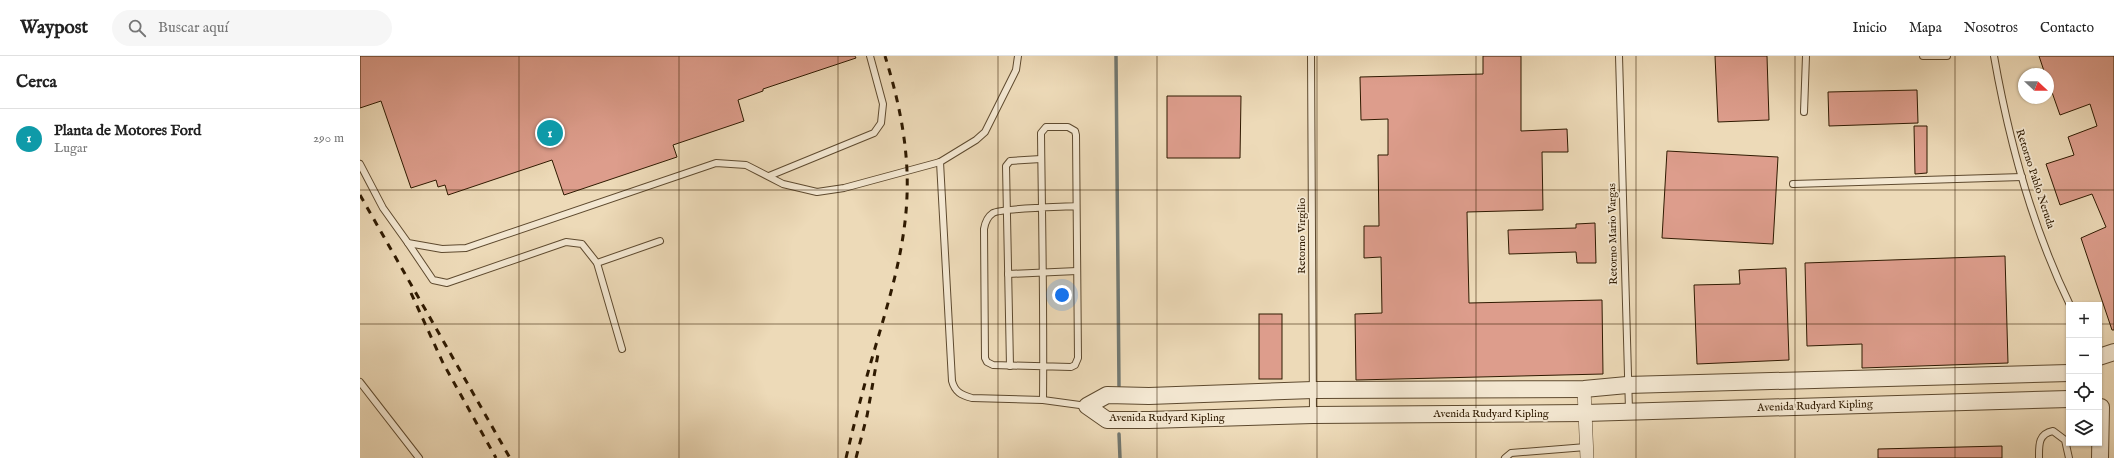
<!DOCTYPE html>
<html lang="es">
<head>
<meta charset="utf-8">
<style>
  :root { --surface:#fff; --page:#f6f6f6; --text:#222; --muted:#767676; --line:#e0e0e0; --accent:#db2777 }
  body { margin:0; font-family:"IM FELL English",serif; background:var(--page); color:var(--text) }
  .controls { position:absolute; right:12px; bottom:12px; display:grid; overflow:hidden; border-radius:0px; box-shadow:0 1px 3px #0004 }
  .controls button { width:36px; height:36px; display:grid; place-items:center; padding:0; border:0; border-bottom:1px solid var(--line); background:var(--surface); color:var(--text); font:20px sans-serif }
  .compass { position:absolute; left:1658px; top:12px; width:36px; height:36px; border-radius:50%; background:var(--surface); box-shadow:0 1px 3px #0004; rotate:112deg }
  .you { position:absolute; left:702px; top:239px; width:14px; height:14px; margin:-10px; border:3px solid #fff; border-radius:50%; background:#1a73e8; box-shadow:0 0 0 6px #1a73e833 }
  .badge { display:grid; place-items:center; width:26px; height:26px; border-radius:50%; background:var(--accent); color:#fff; font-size:13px; font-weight:700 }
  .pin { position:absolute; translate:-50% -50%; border:2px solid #fff; box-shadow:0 1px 4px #0006 }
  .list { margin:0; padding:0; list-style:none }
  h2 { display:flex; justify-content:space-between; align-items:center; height:52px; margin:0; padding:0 16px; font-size:17px }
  h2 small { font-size:13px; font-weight:400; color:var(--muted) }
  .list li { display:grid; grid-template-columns:26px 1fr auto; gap:12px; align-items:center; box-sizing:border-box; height:60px; padding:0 16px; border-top:1px solid var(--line) }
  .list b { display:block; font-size:15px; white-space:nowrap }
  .list p { margin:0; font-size:13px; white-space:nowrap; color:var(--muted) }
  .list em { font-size:13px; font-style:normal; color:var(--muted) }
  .icon { flex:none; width:22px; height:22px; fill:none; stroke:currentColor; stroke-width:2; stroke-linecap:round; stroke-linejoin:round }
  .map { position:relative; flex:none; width:1754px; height:402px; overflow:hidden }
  header { display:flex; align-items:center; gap:24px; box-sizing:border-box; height:56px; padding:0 20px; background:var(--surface); border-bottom:1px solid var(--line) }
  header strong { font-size:19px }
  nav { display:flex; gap:22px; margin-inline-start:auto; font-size:14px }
  .search { width:280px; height:36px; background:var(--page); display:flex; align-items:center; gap:10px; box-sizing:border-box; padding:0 14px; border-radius:22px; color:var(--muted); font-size:15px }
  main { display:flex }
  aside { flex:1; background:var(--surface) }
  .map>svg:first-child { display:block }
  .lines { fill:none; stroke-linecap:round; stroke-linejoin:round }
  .stream { stroke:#727871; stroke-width:3.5 }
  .building { fill:#dd9d8c; stroke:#2f1a01 }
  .service-casing { stroke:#5e4a2f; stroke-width:8 }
  .minor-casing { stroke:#5e4a2f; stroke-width:14 }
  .tertiary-casing { stroke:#5e4a2f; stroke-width:18 }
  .service { stroke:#f3e7d1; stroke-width:6 }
  .minor { stroke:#f3e7d1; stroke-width:13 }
  .tertiary { stroke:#f3e7d1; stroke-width:16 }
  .rail { stroke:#2f1a01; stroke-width:3; stroke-dasharray:7 7; stroke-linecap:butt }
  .grid { fill:none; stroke:#2f1a01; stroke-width:1; stroke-opacity:0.55 }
  .labels { text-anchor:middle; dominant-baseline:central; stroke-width:3.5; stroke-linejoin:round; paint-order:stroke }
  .street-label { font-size:11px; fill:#2f1a01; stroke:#f3e7d1 }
</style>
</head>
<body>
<header>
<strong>Waypost</strong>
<div class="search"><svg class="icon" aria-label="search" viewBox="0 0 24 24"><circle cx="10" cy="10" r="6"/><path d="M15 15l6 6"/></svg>Buscar aquí</div>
<nav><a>Inicio</a><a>Mapa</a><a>Nosotros</a><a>Contacto</a></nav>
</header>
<main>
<aside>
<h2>Cerca<small></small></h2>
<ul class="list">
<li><span class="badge" style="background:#0f9aa8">1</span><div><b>Planta de Motores Ford</b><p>Lugar</p></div><em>290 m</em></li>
</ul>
</aside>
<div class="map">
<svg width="1754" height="402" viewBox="0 0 1754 402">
  <rect width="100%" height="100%" fill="#eddab8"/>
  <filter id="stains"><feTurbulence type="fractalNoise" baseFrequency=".005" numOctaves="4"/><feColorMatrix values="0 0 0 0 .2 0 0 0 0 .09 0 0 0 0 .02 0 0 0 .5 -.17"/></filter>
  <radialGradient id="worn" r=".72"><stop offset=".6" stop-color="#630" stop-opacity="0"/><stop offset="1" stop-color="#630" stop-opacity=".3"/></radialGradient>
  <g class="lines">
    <!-- stream -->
    <g class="stream">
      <polyline points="756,0 759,330"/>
      <polyline points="759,378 760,402"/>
    </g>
  </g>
  <!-- building -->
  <g class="building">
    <polygon points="0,0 495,0 496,2 403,33 403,35 378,44 384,65 313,89 317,101 204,139 192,104 88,139 85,129 78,131 76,124 51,132 21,45 0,52"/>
    <polygon points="1123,0 1161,0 1161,75 1207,73 1208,96 1182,96 1183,154 1107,156 1109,247 1242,244 1243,318 996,324 995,258 1022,257 1021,201 1004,202 1004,170 1019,170 1018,99 1028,99 1028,63 1001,64 1000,21 1123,18"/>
    <polygon points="1355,0 1407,0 1409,64 1358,66"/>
    <polygon points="1679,0 1754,0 1754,274 1752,274 1721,182 1746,171 1732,138 1700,149 1686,108 1714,99 1708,81 1737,70 1730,48 1700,59 1688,25 1688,18 1685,18"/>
    <polygon points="1557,34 1558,67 1469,70 1468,36"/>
    <polygon points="807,40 881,40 880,102 807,102"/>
    <polygon points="1554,70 1567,70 1567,117 1555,118"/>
    <polygon points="1307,95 1418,101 1413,188 1302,182"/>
    <polygon points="1235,167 1236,207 1217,207 1216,196 1149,198 1148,174 1216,172 1216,168"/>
    <polygon points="1645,200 1648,307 1502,312 1502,288 1447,290 1445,207"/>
    <polygon points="1426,212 1429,304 1337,308 1334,229 1380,228 1379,214"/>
    <rect x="899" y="258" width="23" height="65"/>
    <polygon points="1642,390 1642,402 1518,402 1518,393"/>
  </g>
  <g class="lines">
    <defs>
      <g id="service">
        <polyline points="951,0 953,358"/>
        <polyline points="1259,0 1269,354"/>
        <polyline points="1563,0 1587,0"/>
        <path d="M1634 0C1649 85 1672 171 1710 249"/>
        <polyline points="1444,56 1446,0"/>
        <path d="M580 106 592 325C595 336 601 339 612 342L683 344 727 350"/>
        <polyline points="0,108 23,152 48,187 82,193 106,192 356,107 386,109 423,128 457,136 484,132 580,106 616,84 625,76 656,14 658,0"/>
        <polyline points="409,120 514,77 521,67 523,48 510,0"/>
        <polyline points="1433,128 1662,121"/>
        <polyline points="48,187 73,224 87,227 206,186 222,188 237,207 262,293"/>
        <polyline points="237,207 300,185"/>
        <polyline points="648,218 717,215"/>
        <polyline points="650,310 646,110 650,105 681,103"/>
        <polyline points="0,326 59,402"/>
        <path d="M683 344C684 255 682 166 681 77L686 71H708L715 75 716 79 718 302 715 309 711 311 633 309 627 306 625 302 624 173C625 167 627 161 633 157 642 152 702 151 716 150"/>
        <polyline points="1145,402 1151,397 1226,391"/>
        <path d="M1679 402C1679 389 1678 378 1693 375L1705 384 1709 402"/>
      </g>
      <polyline id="minor" points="1224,333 1227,402"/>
      <g id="tertiary">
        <polyline points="1739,301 1754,296"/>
        <polyline points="1709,317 1267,329 1224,333 953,334 789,340 747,339 727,350 747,364 789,364 953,359 1225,357 1709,343"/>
        <polyline points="1740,402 1741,351"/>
      </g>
    </defs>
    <!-- service casing -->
    <use href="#service" class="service-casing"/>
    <!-- minor casing -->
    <use href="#minor" class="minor-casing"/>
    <!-- tertiary casing -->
    <use href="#tertiary" class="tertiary-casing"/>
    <!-- service -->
    <use href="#service" class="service"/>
    <!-- minor -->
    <use href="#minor" class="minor"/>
    <!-- tertiary -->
    <use href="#tertiary" class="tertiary"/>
    <!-- rail -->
    <g class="rail">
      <polyline points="0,139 150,402"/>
      <polyline points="51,237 83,307 136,402"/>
      <path d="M486 402C494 368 503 333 513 299 528 247 545 195 547 140 549 92 539 45 525 0"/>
      <polyline points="496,402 507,360 518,298"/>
    </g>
  </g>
  <!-- grid -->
  <path class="grid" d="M159 0V402M319 0V402M478 0V402M638 0V402M797 0V402M957 0V402M1116 0V402M1276 0V402M1435 0V402M1595 0V402M0 134H1754M0 268H1709M1739 268H1754"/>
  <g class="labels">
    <!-- street labels -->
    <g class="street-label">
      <text transform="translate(1675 123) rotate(72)">Retorno Pablo Neruda</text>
      <text transform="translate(1253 178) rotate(-91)">Retorno Mario Vargas</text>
      <text transform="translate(942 180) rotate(-90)">Retorno Virgilio</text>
      <text transform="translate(1455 350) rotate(-2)">Avenida Rudyard Kipling</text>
      <text x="1131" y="358">Avenida Rudyard Kipling</text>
      <text x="807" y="362">Avenida Rudyard Kipling</text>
    </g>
  </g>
  <rect width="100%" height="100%" filter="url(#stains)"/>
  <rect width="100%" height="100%" fill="url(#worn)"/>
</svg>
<div class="controls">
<button>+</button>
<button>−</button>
<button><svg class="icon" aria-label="locate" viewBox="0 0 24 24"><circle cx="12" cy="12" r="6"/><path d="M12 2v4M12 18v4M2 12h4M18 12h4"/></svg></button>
<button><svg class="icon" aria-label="layers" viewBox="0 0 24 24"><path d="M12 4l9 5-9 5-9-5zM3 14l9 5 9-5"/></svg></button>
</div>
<svg class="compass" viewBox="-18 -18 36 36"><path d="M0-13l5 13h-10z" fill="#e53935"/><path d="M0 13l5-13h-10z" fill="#767676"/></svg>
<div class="you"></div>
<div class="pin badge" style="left:190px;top:77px;background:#0f9aa8">1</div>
</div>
</main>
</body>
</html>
